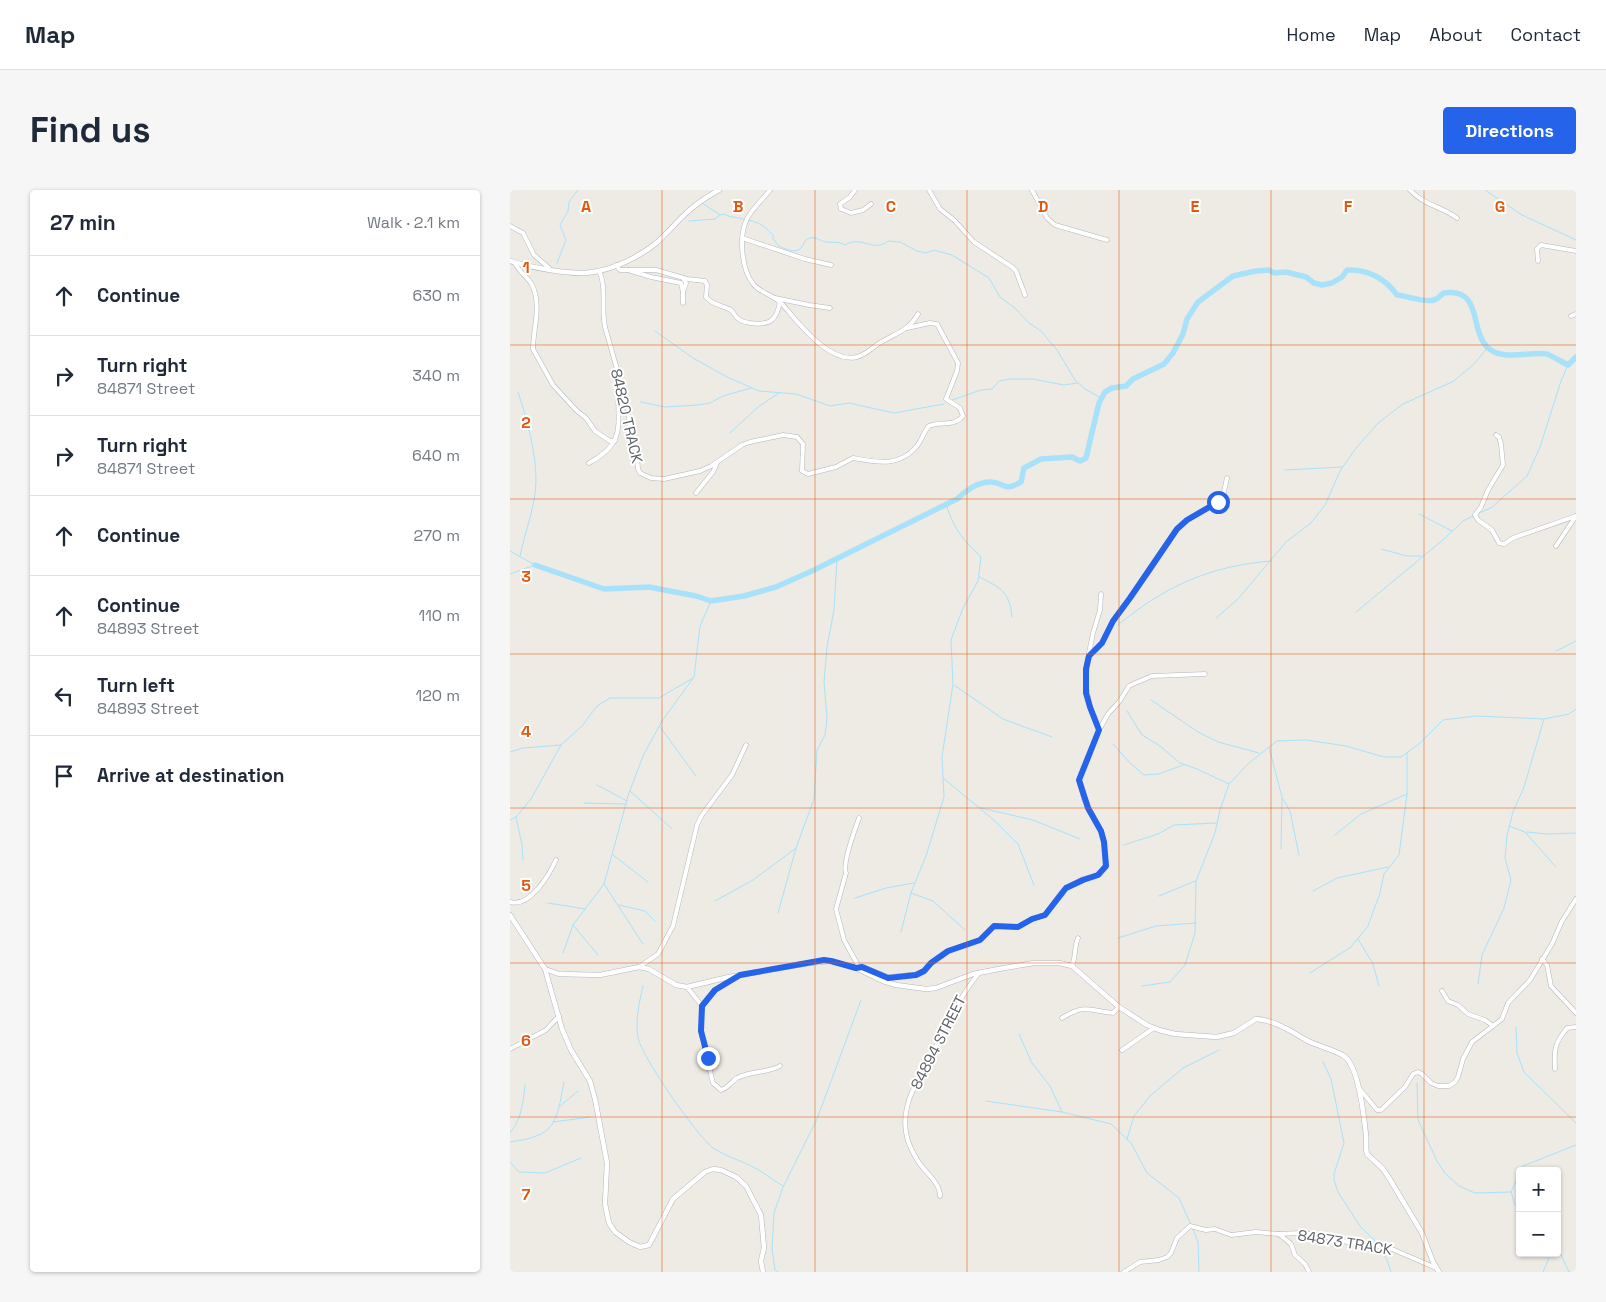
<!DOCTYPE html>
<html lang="en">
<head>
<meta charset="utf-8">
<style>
  :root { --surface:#fff; --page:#f6f6f7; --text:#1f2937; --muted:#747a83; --line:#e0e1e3; --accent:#2563eb }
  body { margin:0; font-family:"Space Grotesk",sans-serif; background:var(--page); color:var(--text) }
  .controls { position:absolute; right:15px; bottom:15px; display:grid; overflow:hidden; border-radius:5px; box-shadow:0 1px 4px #0004 }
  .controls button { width:45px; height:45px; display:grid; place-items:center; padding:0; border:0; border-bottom:1px solid var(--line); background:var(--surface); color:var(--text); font:25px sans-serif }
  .stop { position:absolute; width:15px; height:15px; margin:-11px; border:4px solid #2563eb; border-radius:50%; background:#fff }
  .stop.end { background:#2563eb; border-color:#fff; box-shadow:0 1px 5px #0008 }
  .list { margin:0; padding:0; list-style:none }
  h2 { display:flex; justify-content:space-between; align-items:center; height:65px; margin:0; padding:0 20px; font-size:21px }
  h2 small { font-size:16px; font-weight:400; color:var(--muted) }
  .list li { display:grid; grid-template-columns:32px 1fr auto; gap:15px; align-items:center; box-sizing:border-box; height:80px; padding:0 20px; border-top:1px solid var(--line) }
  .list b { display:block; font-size:19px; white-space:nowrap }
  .list p { margin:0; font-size:16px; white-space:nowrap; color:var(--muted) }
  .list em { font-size:16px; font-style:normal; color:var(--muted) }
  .icon { flex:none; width:28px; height:28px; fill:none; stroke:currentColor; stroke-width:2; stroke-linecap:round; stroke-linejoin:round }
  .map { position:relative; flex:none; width:1066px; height:1082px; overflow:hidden; border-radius:5px }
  header { display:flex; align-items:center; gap:30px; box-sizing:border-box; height:70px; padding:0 25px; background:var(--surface); border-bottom:1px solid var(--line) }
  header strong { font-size:24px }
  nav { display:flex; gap:28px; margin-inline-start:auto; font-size:18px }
  .intro { display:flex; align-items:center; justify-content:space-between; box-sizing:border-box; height:120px; padding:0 30px }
  h1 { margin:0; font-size:35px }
  .button { padding:12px 22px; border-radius:5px; background:var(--accent); color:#fff; font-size:18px; font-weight:700 }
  main { display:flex; gap:30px; padding:0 30px }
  aside { flex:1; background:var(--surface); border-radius:5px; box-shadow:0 1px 4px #0004 }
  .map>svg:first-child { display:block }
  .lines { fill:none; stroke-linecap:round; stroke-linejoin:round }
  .stream { stroke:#a8e2fa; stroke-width:1 }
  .river { stroke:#a8e2fa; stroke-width:5.5 }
  .minor-casing { stroke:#b4b7ba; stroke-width:5 }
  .tertiary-casing { stroke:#b4b7ba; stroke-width:5.5 }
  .minor { stroke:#fff; stroke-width:4 }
  .tertiary { stroke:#fff; stroke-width:4.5 }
  .route { stroke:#2563eb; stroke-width:6 }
  .grid { fill:none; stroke:#e15910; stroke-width:1; stroke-opacity:0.55 }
  .labels { text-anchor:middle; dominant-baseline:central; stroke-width:4; stroke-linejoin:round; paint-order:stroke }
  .street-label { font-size:15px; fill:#5c6164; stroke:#fff }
  .grid-label { font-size:16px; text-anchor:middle; font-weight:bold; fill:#e15910; stroke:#fff; stroke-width:4; stroke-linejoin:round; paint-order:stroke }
</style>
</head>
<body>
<header>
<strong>Map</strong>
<nav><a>Home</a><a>Map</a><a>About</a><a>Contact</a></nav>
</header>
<div class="intro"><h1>Find us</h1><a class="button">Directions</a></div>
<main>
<aside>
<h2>27 min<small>Walk · 2.1 km</small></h2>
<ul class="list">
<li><svg class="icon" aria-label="ahead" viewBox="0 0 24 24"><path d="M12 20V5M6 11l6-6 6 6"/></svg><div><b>Continue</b></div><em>630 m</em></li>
<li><svg class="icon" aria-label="right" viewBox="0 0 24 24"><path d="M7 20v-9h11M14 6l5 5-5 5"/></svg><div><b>Turn right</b><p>84871 Street</p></div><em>340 m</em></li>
<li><svg class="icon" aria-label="right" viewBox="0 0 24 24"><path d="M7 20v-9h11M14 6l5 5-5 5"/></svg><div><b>Turn right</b><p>84871 Street</p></div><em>640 m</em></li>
<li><svg class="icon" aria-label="ahead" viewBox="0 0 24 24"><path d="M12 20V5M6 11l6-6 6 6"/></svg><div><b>Continue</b></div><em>270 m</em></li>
<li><svg class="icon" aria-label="ahead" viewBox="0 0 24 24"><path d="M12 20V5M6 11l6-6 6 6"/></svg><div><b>Continue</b><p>84893 Street</p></div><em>110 m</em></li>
<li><svg class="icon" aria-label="left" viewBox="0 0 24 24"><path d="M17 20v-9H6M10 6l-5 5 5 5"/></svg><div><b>Turn left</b><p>84893 Street</p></div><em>120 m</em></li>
<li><svg class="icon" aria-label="arrive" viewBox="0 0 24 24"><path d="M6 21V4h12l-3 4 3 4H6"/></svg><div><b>Arrive at destination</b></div></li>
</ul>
</aside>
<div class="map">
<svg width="1066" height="1082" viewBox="0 0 1066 1082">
  <rect width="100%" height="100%" fill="#eeeae4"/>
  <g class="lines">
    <!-- stream -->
    <g class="stream">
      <polyline points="975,0 1012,25 1066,50"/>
      <path d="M192 13 210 25 214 24C223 29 227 26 235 30"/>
      <path d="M239 30C253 35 252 34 263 45V49C266 51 267 56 271 57 275 59 286 63 290 59 295 54 293 49 301 48 307 47 310 51 316 52 322 53 329 51 335 55 337 54 340 52 343 52 355 50 366 61 378 51L390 52 407 61 416 63 424 60 442 65 479 88 490 107 506 119 519 133 531 141 547 160 565 190 575 199 591 208"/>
      <polyline points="179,31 205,29 210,25"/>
      <polyline points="47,73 56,50 50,35 58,21 59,12 68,0"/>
      <polyline points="145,141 183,168 217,187 249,201 286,204 320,216 339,213 384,223 434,214"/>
      <path d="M8 202C17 229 26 262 26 290 26 315 15 341 10 366"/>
      <polyline points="442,210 471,200 482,199 489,191 500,189 523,189 554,195 567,193"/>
      <polyline points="131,212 155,217 188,215 200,213 213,206 241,198"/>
      <polyline points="220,243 248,217 269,203"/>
      <polyline points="775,280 832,277"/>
      <polyline points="969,323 981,318 1017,286 1030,257 1051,191 1058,175"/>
      <polyline points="909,324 942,341"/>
      <polyline points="871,359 897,366 911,366"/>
      <polyline points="0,361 25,375"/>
      <polyline points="0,384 25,375"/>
      <path d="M469 387C490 397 500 402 502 427"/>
      <polyline points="846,422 934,349 953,331 963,326"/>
      <polyline points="706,428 728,409 776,352 801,333 815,315 830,281 846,258 868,233 893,214 944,191 965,173 978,157"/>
      <path d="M608 435C655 396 700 376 761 371"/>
      <polyline points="1046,461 1066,451"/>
      <polyline points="444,495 493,529 542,547"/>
      <polyline points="641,510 688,542 708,552 749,563"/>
      <polyline points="617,521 632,545 650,556 670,573 687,579 719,594"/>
      <polyline points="150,537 186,586"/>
      <polyline points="603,554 620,573 634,585 649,584 673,575"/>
      <polyline points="759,557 772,607 771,659"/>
      <polyline points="0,562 13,558 51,555"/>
      <polyline points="433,588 485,631 508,654 524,695"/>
      <polyline points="87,595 117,611"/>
      <polyline points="120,601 162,639"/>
      <polyline points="773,609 780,621 789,665"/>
      <polyline points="74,613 116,614"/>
      <polyline points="471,618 523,630 570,649"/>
      <polyline points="6,627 12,655 13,670"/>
      <polyline points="0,630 6,627 21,609 51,555 72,536 87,516 100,508 149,508 183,488"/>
      <polyline points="999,636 1015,642 1046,677"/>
      <polyline points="1017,642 1037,644 1066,643"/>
      <polyline points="825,645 851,624 897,604"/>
      <polyline points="614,655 648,644 664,635 707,633"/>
      <polyline points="103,665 138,692"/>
      <polyline points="94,694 133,754"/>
      <polyline points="803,701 827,688 878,677"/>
      <polyline points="401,703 423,711 455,740"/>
      <polyline points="649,706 685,691"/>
      <polyline points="345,708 376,698 404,693"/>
      <polyline points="205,711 243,690 286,658"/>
      <polyline points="38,713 75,719"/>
      <polyline points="109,715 135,721 145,731"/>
      <polyline points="268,723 286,658 304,609 307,560 315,545 317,528 314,492 317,457 324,420 327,369"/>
      <polyline points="63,735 88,765"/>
      <path d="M391 742 401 703 417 663 434 607 432 567 443 494 441 450 453 418 468 391 471 367C452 349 444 339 436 314"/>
      <polyline points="608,748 646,736 686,733"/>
      <polyline points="848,749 863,774 869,796"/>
      <polyline points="53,763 63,735 94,694 118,606 133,566 152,531 184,487 190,436 201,411"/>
      <polyline points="800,783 841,757 858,736 870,703 874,684 889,665 897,604 897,563"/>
      <polyline points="968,794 972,765 994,718 1001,690 995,668 997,645 1003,622 1014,597 1034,529"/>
      <path d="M133 796C129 814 125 830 128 848 132 867 187 946 203 958 217 967 233 971 247 979 256 984 264 991 273 996"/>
      <polyline points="632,796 660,792 675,775 685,743 686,691 705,643 710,620 719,594 739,573 767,551 796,550 836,556 874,567 891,567 909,554 933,530 966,526 1034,529 1059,524 1066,519"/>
      <polyline points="1006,837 1007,863 1014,882 1066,933"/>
      <polyline points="509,844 522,873 540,896 552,922"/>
      <polyline points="813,872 821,889 834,953 824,984 824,990 828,1002 850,1036 868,1054"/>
      <polyline points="907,893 908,930 927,971 934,982 949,996 965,1003 1001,1002"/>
      <polyline points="476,911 552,922 601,934 621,953 637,983 669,1008 681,1035"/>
      <polyline points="49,917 68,901"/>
      <polyline points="43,932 80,927"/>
      <path d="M0 943C12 928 13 913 15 895"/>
      <polyline points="617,949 624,926 640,906 673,878 709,860"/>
      <path d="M0 952C46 946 46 934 54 892"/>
      <polyline points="0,972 9,982 35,983 71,968"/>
      <polyline points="1010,981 1013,976 1066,955"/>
      <polyline points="1010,982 1001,1002 1005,1015 1010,1020"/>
      <polyline points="683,1039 688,1052 689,1082"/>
      <polyline points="1047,1056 1059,1082"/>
      <polyline points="870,1057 877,1070 881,1082"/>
      <polyline points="268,1082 265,1080 262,1058 264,1023 273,997 307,929 351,810"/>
      <polyline points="1033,1082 1041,1063"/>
    </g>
    <!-- river -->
    <path class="river" d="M25 375 94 399 139 397 186 406 201 411 234 406 266 397 304 380 447 309C455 301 469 291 481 292 496 293 493 302 511 292L514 278 531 269 562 267 570 271 576 268 589 213 595 202 602 198 616 196 623 189 654 174 663 163 673 144 677 129 688 112 723 86 746 81 759 80 764 83 776 82 796 87 804 93 812 95 822 93 832 87 837 80C857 79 875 88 887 105 898 106 914 113 924 110 929 109 930 105 934 103 973 98 959 138 977 157 992 172 1019 161 1037 164 1040 165 1054 173 1058 175L1066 167"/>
    <defs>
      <g id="minor">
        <path d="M260 0C253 9 244 17 238 27 228 44 231 80 244 95 251 103 264 105 272 114 288 132 319 174 347 167 358 164 363 156 373 151 387 143 400 139 408 124"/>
        <polyline points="345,0 340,7 330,14 331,19 341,23 353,20 361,14"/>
        <polyline points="419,0 430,19 444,30 464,52 502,77 506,81 515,105"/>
        <polyline points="522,0 537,28 545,35 597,50"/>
        <path d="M900 0C915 16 931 16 947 28"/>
        <polyline points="0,36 13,43 24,65 39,78"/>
        <polyline points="232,48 295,69 321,75"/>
        <polyline points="1028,71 1027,59 1031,55 1066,61"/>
        <path d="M5 73C9 82 18 87 22 95 32 115 23 139 23 159L43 195 66 220 76 228 85 241 100 251H105"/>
        <polyline points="106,75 110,80 118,80 141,87 171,93 173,102 173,113"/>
        <path d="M118 80H146L177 89 195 91 197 95 196 107C203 116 213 115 221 120 224 123 225 127 229 129 232 132 236 132 240 133 259 136 267 131 270 111"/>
        <path d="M89 81C97 97 91 119 95 137L118 218 120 242 126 256 128 279 130 283 141 288 154 289 190 281 201 276 232 255 240 252 273 245 287 247 293 254 292 281 298 284 326 277 343 268C366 272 389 278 407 256 412 250 414 241 419 236 431 231 444 237 453 226L450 218 436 209 447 181 448 173 427 134 420 133 397 138"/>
        <polyline points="173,88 176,93 173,102"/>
        <polyline points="265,108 299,115 320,118"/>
        <polyline points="1061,126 1066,124"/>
        <polyline points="986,245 989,247 991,254 993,275 978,300 971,317 965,325 968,330 982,340 989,353 994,354 1003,348 1066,326"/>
        <path d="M79 273C120 251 105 231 109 194"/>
        <polyline points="186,303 203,282 207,273"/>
        <polyline points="1046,356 1066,326"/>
        <polyline points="579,466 592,453 603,431 636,386 667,339 677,330 708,312 713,306 717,288"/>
        <polyline points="589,540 580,517 576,496 577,473 583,443 590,420 591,404"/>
        <path d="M349 628C345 639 332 674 336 683L326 719 334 750 349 777"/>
        <path d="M0 712C20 718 39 685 46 670"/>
        <polyline points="1032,769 1037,775 1041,796 1066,823"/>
        <path d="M562 776C566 766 564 757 568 748"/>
        <polyline points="129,777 148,764 163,736 187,635 192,625 222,585 236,555"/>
        <polyline points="346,778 354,777 378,787 409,784 415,781 421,773 438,761 470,750 484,736 507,737 522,729 535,725 551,703 556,698 573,689 588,685 596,676 594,652 591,641 574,609 569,590 589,540 598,524 609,512 619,496 623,494 642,486 695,484"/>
        <path d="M177 797 192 816 191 841 201 885 203 893 211 900C218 898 221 892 227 888 240 881 257 883 270 876"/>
        <polyline points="932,801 938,811 948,815 958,824 975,830 983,836"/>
        <polyline points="192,816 205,800 230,785"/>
        <path d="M552 828C577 813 578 821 603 823L609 817"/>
        <polyline points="0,859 36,840 49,826"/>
        <polyline points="612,860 644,838"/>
        <path d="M1045 879C1044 860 1044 854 1057 838L1066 837"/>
        <polyline points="849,898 867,920 871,920 895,897 903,884 908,882 912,884 921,893 928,896 939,896 945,892 948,887 953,869 962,852 992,829 998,813 1020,790 1042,754 1052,731 1066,709"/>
        <path d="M430 1006C430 993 417 984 410 974 405 967 401 959 398 951 387 917 410 887 425 858 439 832 450 806 469 783"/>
        <polyline points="769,1044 781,1054 785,1065 795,1074 799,1082"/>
        <polyline points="614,1082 630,1072 649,1070 657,1067 661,1063 667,1048 680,1036 696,1040 705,1039 721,1045 746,1042 769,1044 791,1043 809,1045 853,1056 875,1056 926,1078"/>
      </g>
      <g id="tertiary">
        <path d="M0 71C19 77 64 86 83 82 104 79 129 67 145 54 155 46 163 36 172 27 183 16 196 7 209 0"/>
        <path d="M0 725 35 779 49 784 90 785 129 777 139 779 166 795 177 797 219 787 300 773 321 771 346 778 373 791 386 795 416 799 426 798 463 784 494 778 524 773H549L562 776 609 817 637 835 649 840 665 844 707 847 724 843 746 829C765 830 782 842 798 851 810 857 823 859 834 866 849 876 854 927 856 945 857 952 855 958 857 964L873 979 879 988 912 1043 923 1072 929 1082"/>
        <polyline points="35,779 52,839 61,860 80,891 85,909 97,973 95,1014 99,1033 105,1042 119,1052 130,1057 139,1055 163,1009 195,982 203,979 211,980 226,987 236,996 251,1025 254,1058 251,1071 253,1082"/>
      </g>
    </defs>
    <!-- minor casing -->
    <use href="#minor" class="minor-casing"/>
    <!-- tertiary casing -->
    <use href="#tertiary" class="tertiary-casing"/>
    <!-- minor -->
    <use href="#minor" class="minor"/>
    <!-- tertiary -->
    <use href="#tertiary" class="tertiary"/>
  </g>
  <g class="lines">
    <!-- route -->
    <polyline class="route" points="198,868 191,841 192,816 205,800 230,785 314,770 321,771 346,778 352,777 378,788 406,785 414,781 421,773 438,761 470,750 484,736 508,737 522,729 535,725 556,698 573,690 588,685 596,676 594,652 591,641 578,618 569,590 589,540 580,517 576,503 576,479 579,466 592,453 603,431 620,408 667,339 677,330 708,312"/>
  </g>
  <!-- grid -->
  <path class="grid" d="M152 0V1082M305 0V1082M457 0V1082M609 0V1082M761 0V1082M914 0V1082M0 155H1066M0 309H1066M0 464H1066M0 618H1066M0 773H1066M0 927H1066"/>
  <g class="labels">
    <!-- street labels -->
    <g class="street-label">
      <text transform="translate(117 226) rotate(77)">84820 TRACK</text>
      <text transform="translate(428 852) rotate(-63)">84894 STREET</text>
      <text transform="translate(835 1052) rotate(9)">84873 TRACK</text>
    </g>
  </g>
  <g class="grid-label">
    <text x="76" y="22">A</text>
    <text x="228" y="22">B</text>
    <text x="381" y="22">C</text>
    <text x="533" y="22">D</text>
    <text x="685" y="22">E</text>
    <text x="838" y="22">F</text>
    <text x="990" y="22">G</text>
    <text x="16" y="83">1</text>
    <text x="16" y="238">2</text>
    <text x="16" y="392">3</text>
    <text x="16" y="547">4</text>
    <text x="16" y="701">5</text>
    <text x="16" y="856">6</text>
    <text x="16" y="1010">7</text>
  </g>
</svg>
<div class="controls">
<button>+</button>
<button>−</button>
</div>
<div class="stop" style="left:708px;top:312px"></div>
<div class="stop end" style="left:198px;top:868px"></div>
</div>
</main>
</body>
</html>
